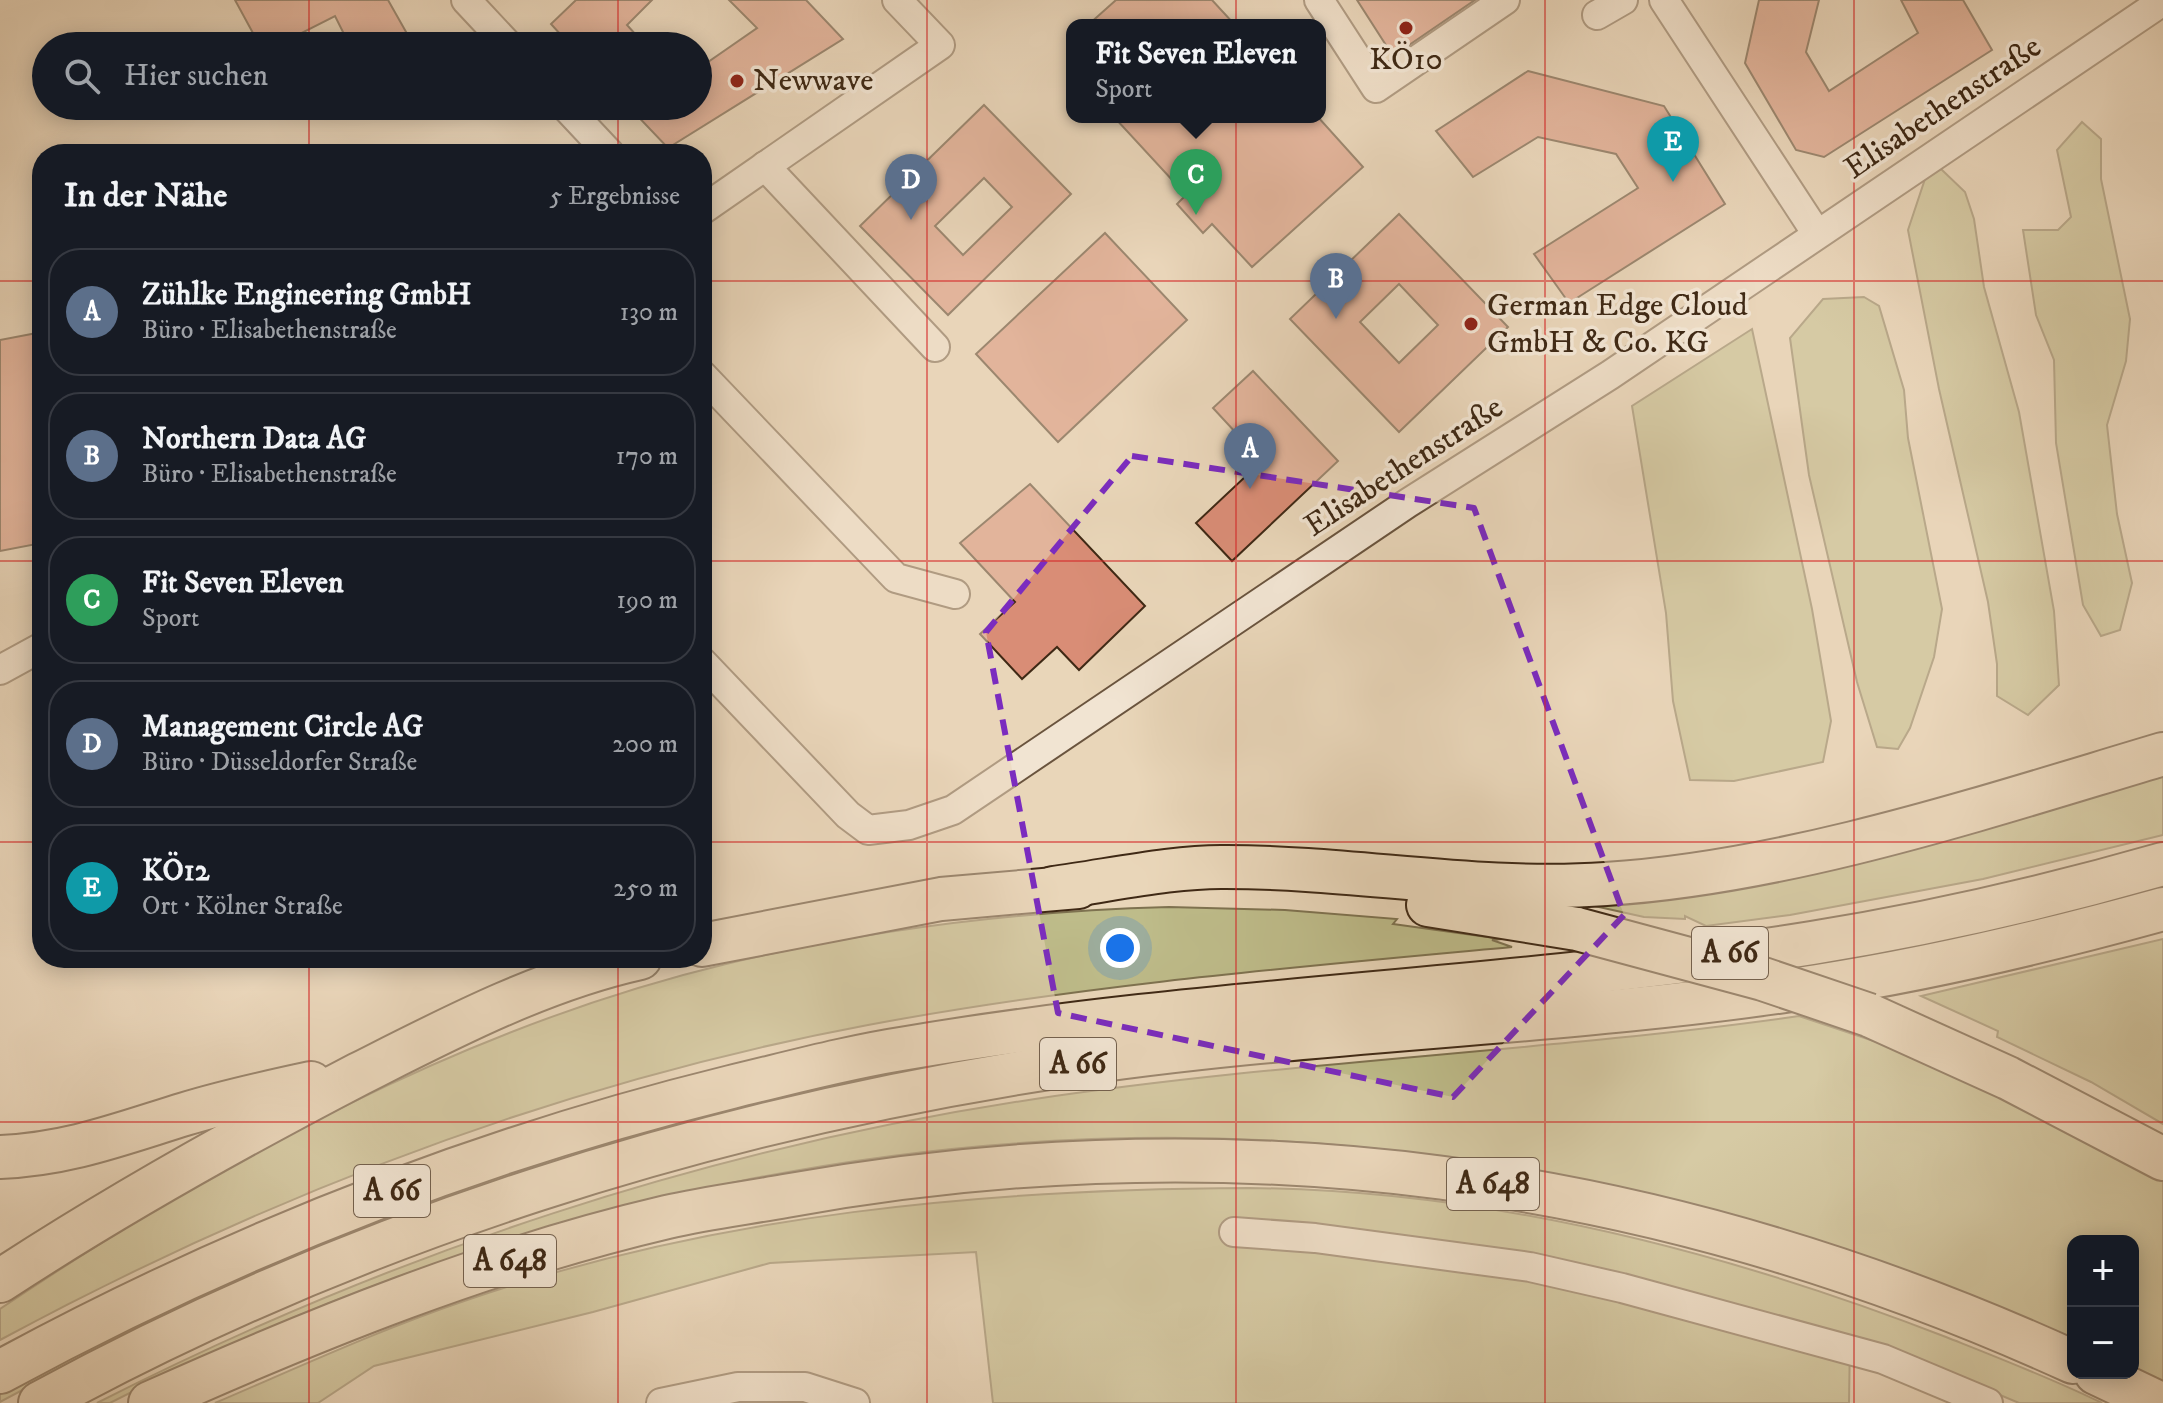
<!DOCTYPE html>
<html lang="de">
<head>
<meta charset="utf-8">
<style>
  :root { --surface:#171b24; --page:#20242c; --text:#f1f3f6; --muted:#9ea1a6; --line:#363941; --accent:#7c3aed }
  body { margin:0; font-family:"IM FELL DW Pica",serif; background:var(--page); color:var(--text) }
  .controls { position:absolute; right:24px; bottom:24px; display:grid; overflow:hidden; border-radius:16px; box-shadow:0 4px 20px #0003 }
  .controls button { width:72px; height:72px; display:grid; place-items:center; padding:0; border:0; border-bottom:2px solid var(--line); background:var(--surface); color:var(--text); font:40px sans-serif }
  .you { position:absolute; left:1120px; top:948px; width:28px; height:28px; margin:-20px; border:6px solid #fff; border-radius:50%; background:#1a73e8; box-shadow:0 0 0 12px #1a73e833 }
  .badge { display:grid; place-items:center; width:52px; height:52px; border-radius:50%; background:var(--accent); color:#fff; font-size:26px; font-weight:700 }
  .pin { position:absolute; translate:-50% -66px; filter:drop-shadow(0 2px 4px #0008) }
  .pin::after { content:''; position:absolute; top:42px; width:28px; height:24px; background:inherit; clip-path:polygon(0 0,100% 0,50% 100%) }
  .popup { position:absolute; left:1066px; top:19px; width:260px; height:104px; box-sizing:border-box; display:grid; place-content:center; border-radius:16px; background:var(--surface); filter:drop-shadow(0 2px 6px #0005); font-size:26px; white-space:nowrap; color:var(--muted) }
  .popup b { font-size:30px; color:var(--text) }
  .popup::after { content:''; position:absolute; left:50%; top:100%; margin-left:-16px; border:16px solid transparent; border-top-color:var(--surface) }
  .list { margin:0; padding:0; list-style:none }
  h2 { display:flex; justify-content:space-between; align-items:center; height:104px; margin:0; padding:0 32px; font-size:34px }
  h2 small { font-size:26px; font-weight:400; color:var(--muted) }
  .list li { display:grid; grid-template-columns:52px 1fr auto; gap:24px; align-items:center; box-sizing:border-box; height:128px; margin:0 16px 16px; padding:0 16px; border:2px solid var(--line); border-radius:32px }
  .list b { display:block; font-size:30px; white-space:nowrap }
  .list p { margin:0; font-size:26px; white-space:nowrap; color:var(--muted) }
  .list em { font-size:26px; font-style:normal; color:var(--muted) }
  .icon { flex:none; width:44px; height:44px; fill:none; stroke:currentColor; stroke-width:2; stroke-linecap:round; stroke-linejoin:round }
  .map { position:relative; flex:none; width:2163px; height:1403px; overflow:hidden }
  .search { position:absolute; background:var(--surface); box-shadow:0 4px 20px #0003; left:32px; top:32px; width:680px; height:88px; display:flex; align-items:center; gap:20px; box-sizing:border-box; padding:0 28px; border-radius:44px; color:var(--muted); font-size:30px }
  .panel { position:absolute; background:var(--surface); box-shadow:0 4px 20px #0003; left:32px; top:144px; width:680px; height:824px; border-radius:32px }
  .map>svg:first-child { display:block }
  .green { fill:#bebc8a; stroke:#7e7250; stroke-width:2 }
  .building { fill:#d98d76; stroke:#3f2915; stroke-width:2; fill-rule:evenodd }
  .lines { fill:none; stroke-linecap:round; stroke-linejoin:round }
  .minor-casing { stroke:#6a543e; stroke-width:32 }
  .highway-casing { stroke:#3f2915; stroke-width:46 }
  .minor { stroke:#f1e4d2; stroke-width:28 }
  .highway { stroke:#e9d6b9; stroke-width:42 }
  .highway-bridge-casing { stroke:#3f2915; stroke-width:46; stroke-linecap:butt }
  .highway-bridge { stroke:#e9d6b9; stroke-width:42 }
  .marked { fill:none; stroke:#7b2cbf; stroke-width:6; stroke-dasharray:16 10; stroke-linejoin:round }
  .grid { fill:none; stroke:#d62828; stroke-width:2; stroke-opacity:0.55 }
  .poi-dot { fill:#8f2418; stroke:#f1e4d2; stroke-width:3 }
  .labels { text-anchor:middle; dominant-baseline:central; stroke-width:7; stroke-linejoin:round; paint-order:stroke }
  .shield { fill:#f1e4d2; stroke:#74614e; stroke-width:2 }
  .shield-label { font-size:30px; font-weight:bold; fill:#3f2915 }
  .poi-label { font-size:32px; fill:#3f2915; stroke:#f1e4d2; text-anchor:start }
  .street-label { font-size:32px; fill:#3f2915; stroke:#f1e4d2 }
</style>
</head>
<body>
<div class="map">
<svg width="2163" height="1403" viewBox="0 0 2163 1403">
  <rect width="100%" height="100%" fill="#e9d6b9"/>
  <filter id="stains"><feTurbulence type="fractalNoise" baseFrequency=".0025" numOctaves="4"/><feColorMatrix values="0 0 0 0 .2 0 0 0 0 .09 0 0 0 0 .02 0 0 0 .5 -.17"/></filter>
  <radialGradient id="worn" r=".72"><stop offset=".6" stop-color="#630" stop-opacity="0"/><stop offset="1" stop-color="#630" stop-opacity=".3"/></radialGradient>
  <!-- green -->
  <g class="green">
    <polygon points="2082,122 2101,139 2101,179 2130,319 2126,361 2107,425 2117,514 2132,583 2120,630 2101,636 2083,605 2056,443 2054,360 2036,315 2023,230 2058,230 2071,217 2057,150"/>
    <polygon points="1941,169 1965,192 1974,219 1984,287 2019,412 2054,611 2059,685 2028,715 1997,696 1997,664 1988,602 1939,389 1908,230 1925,179"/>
    <polygon points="1864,297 1879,306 1904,390 1908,438 1942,609 1934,657 1910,728 1898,749 1877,747 1857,682 1809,475 1790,338 1823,299"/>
    <polygon points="1752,329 1812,609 1831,721 1823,762 1734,781 1690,780 1673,701 1666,613 1632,406"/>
    <polygon points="2163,769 2163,835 1983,879 1790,915 1706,926 1685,916 1685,919 1644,917 1581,903"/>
    <path d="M1169 907 1285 910 1397 919 1393 924 1502 939 1492 940 1512 947C1296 967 1081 985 868 1025 564 1082 271 1194 0 1340V1309C221 1160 465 1027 726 964 871 929 1020 911 1169 907Z"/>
    <polygon points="2163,939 2163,1124 2091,1082 1997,1037 1998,1031 1921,996"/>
    <path d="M1799 1016 1891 1047 1895 1044 2163 1179V1384L2133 1369V1241H2073V1341C2001 1310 1929 1278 1854 1254 1770 1227 1683 1208 1597 1189 1533 1175 1470 1160 1406 1152 961 1099 506 1199 110 1403H97C391 1253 708 1148 1035 1099 1288 1061 1545 1052 1799 1016Z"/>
    <polygon points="1111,1034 741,1110 589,1153 147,1324 0,1402 0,1392 121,1328 394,1210 634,1129 865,1074"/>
    <path d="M1249 1188C1486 1190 1725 1251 1946 1337 1999 1358 2051 1378 2102 1403H2019L1924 1363 1850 1339 1849 1403H993L976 1252 770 1263 593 1312 374 1366 318 1403H215C299 1367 381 1329 467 1300 718 1214 985 1189 1249 1188Z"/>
  </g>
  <!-- building -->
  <g class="building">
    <polygon points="235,0 388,0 414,46 350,46 335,16 276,46 260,46"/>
    <polygon points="576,0 652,0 627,25 646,46 571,46 551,24"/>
    <polygon points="729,0 806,0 843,39 668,148 628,106 698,106 698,69 757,28"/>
    <polygon points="1116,0 1212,0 1235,25 1088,25"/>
    <polygon points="1357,0 1475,0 1393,56"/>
    <polygon points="1759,0 1819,0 1806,52 1829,91 1918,33 1901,0 1963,0 1992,50 1824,157 1796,150 1745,63"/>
    <polygon points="1528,71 1664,106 1725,204 1569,303 1534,254 1638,188 1616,154 1538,137 1473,177 1436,131"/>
    <path d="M984 105 1071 194 948 315 860 226ZM984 178 1012 207 963 255 935 226Z"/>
    <polygon points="1114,117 1318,117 1363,167 1252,267 1212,224 1203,233 1177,204 1186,195"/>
    <path d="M1399 214 1508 327 1399 432 1290 319ZM1399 284 1438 325 1399 363 1360 322Z"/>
    <polygon points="1105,233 1187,320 1058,442 976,354"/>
    <polygon points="42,332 42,543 0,551 0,340"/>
    <polygon points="1253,371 1338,461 1232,561 1196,523 1262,461 1213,408"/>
    <polygon points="1030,484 1145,606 1079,670 1057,647 1022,679 980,634 1015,602 960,543"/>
  </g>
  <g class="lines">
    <defs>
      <g id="minor">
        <polyline points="466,0 509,46"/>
        <polyline points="1319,0 1376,88 1505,0"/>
        <polyline points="1664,0 1817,234"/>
        <polyline points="1597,15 1623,0"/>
        <polyline points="565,106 610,154"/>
        <polyline points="765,166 935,347"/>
        <polyline points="702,210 940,45 897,0"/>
        <polyline points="702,375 896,578 955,594"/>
        <polyline points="702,662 848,815 868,830 909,825 953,810 1408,503 1610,375 2163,1"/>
        <polyline points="0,670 42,647"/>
        <polyline points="1234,1232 1315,1238 1530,1267 1622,1288 1883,1359 1988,1403"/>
        <polyline points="661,1403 738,1387 805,1387 855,1403"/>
      </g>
      <g id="highway">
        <path d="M1053 888C1107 881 1173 866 1226 867 1353 867 1479 893 1606 884 1791 872 1985 807 2163 754"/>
        <polyline points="1428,905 1577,929"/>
        <polyline points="702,945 941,899 1078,887"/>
        <polyline points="1869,1015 2008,1078 2163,1159"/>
        <path d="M0 1157C69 1154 120 1134 185 1114 227 1101 269 1092 311 1083"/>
        <path d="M0 1281C116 1205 236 1138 359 1074 448 1029 541 980 640 958"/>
        <path d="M0 1372C232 1246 475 1150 731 1087 790 1073 848 1057 907 1048 1207 997 1512 991 1812 943 1930 924 2048 897 2163 864"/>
        <polyline points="2096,1373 2159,1403"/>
        <path d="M40 1403C356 1230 706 1120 1062 1066 1312 1028 1568 1025 1818 986 1934 968 2051 940 2163 909"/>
        <path d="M150 1403C317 1328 488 1259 667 1217 706 1208 746 1203 785 1196 1234 1115 1659 1173 2073 1362"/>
      </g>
    </defs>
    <!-- minor casing -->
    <use href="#minor" class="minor-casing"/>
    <!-- highway casing -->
    <use href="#highway" class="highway-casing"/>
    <!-- minor -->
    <use href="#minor" class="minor"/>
    <!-- highway -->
    <use href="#highway" class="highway"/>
    <defs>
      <polyline id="highway-bridge" points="1577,929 1763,979 1869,1015"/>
    </defs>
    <!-- highway-bridge casing -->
    <use href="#highway-bridge" class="highway-bridge-casing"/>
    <!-- highway-bridge -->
    <use href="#highway-bridge" class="highway-bridge"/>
  </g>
  <!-- marked area -->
  <path d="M0 0H2163V1403H0ZM1132 456 1474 508 1624 915 1453 1097 1058 1013 986 632Z" fill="#e9d6b9" fill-opacity=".55" fill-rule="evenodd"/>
  <path class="marked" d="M1132 456 1474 508 1624 915 1453 1097 1058 1013 986 632Z"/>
  <!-- grid -->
  <path class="grid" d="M309 0V46M618 0V46M927 0V1403M1236 0V1403M1545 0V1403M1854 0V1403M309 106V154M618 106V154M0 281H42M702 281H2163M0 561H42M702 561H2163M0 842H42M702 842H2163M309 958V1403M618 958V1403M0 1122H2163"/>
  <!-- markers -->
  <g class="poi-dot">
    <circle cx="1406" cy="28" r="8"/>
    <circle cx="737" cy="81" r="8"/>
    <circle cx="1471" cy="324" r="8"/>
  </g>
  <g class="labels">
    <!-- shield labels -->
    <g class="shield">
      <rect x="1692" y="927" width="76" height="52" rx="6"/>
      <rect x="1040" y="1038" width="76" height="52" rx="6"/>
      <rect x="1447" y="1158" width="92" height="52" rx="6"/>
      <rect x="354" y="1165" width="76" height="52" rx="6"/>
      <rect x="464" y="1235" width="92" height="52" rx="6"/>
    </g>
    <g class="shield-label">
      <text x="1730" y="953">A 66</text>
      <text x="1078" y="1064">A 66</text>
      <text x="1493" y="1184">A 648</text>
      <text x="392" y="1191">A 66</text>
      <text x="510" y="1261">A 648</text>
    </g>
    <!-- poi labels -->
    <g class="poi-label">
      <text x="1406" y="60" text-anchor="middle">KÖ10</text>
      <text x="753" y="81">Newwave</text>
      <text x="1487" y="306">German Edge Cloud<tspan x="1487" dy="37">GmbH &amp; Co. KG</tspan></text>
    </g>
    <!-- street labels -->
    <g class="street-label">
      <text transform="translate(1943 108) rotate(-34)">Elisabethenstraße</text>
      <text transform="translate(1404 467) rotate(-33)">Elisabethenstraße</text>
    </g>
  </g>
  <rect width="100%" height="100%" filter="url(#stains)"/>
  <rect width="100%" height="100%" fill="url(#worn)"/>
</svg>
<div class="controls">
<button>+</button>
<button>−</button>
</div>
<div class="you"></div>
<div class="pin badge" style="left:1250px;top:489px;background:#5c6f8a">A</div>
<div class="pin badge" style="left:1336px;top:319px;background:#5c6f8a">B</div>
<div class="pin badge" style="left:1196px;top:215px;background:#2e9e5b">C</div>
<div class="popup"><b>Fit Seven Eleven</b>Sport</div>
<div class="pin badge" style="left:911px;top:220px;background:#5c6f8a">D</div>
<div class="pin badge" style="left:1673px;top:182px;background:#0f9aa8">E</div>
<div class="search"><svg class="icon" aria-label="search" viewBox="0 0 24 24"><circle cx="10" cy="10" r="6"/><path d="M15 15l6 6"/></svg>Hier suchen</div>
<section class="panel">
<h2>In der Nähe<small>5 Ergebnisse</small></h2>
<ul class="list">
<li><span class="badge" style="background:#5c6f8a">A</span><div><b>Zühlke Engineering GmbH</b><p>Büro · Elisabethenstraße</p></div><em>130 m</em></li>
<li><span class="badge" style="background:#5c6f8a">B</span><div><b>Northern Data AG</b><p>Büro · Elisabethenstraße</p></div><em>170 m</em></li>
<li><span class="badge" style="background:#2e9e5b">C</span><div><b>Fit Seven Eleven</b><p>Sport</p></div><em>190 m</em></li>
<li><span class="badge" style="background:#5c6f8a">D</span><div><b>Management Circle AG</b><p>Büro · Düsseldorfer Straße</p></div><em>200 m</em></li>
<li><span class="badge" style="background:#0f9aa8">E</span><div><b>KÖ12</b><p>Ort · Kölner Straße</p></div><em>250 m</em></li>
</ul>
</section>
</div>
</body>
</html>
